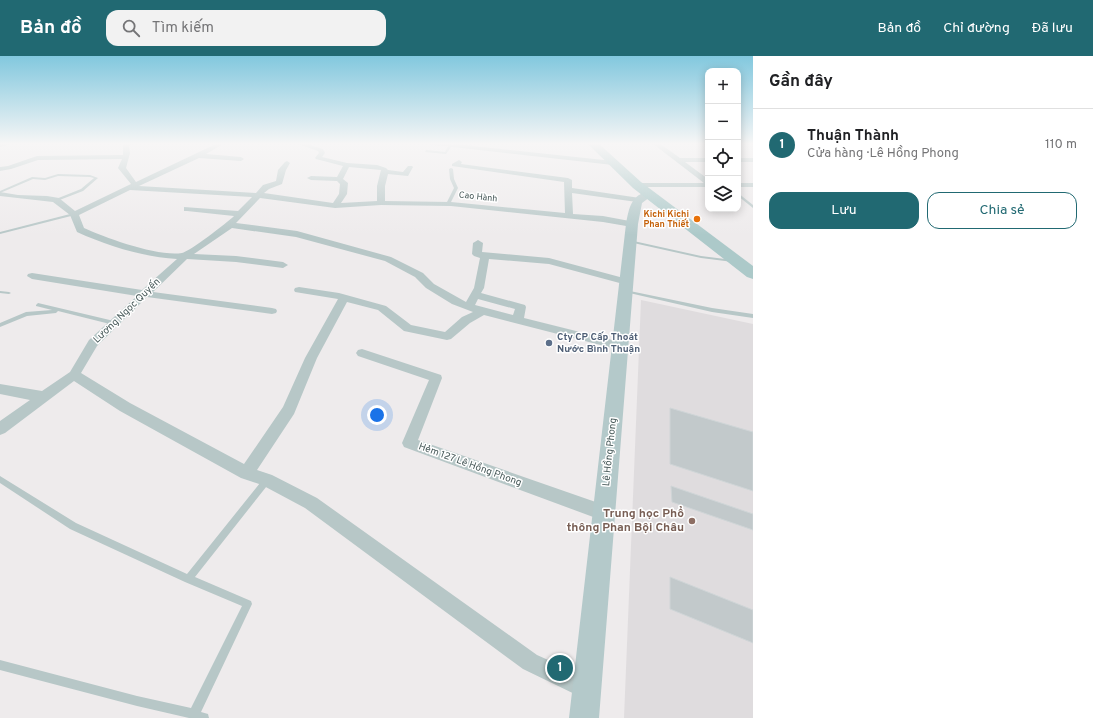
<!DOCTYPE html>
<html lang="vi">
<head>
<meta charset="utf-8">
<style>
  :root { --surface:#fff; --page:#f2f2f2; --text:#202124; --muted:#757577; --line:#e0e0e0; --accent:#216972 }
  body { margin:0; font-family:Overpass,sans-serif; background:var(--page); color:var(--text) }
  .controls { position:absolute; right:12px; top:12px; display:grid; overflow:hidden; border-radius:8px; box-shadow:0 2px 10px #0003 }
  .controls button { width:36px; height:36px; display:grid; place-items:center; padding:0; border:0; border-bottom:1px solid var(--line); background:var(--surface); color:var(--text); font:20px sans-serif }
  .you { position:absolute; left:377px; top:359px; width:14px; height:14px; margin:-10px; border:3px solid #fff; border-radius:50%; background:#1a73e8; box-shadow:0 0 0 6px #1a73e833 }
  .badge { display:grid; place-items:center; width:26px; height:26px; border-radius:50%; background:var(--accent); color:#fff; font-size:13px; font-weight:700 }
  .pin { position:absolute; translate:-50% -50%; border:2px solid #fff; box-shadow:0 1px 4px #0006 }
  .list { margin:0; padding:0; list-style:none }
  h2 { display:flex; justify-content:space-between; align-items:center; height:52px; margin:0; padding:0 16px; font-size:17px }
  h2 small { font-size:13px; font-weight:400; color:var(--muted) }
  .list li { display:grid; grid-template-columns:26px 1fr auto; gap:12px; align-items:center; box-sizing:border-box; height:72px; padding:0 16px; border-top:1px solid var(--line) }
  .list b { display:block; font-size:15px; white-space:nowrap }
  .list p { margin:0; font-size:13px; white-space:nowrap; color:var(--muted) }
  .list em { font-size:13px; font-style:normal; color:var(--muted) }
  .actions { display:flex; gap:8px; padding:12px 16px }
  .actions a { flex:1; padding:9px 0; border:1px solid var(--accent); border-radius:12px; text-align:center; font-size:14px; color:var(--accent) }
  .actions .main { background:var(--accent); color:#fff }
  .icon { flex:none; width:22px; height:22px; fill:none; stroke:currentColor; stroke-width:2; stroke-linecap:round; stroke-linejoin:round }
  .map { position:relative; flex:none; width:753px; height:662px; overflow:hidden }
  header { display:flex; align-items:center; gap:24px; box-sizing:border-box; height:56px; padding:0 20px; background:var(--accent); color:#fff }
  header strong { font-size:19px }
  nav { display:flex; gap:22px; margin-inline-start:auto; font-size:14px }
  .search { width:280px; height:36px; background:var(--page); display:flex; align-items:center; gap:10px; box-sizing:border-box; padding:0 14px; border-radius:12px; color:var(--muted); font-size:15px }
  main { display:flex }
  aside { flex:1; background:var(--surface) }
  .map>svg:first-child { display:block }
  .education { fill:#dfdcde }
  .building { fill:#c2c9cb; stroke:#cfd5d7 }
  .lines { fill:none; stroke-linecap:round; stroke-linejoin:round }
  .lane { fill:#b7c7c7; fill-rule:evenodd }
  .street { fill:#b7c7c7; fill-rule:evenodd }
  .secondary { fill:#b4c9ca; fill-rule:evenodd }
  .primary { fill:#acc9c9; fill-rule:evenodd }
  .food-dot { fill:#e8710a; stroke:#fff; stroke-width:1.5 }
  .service-dot { fill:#5c6f8a; stroke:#fff; stroke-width:1.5 }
  .education-dot { fill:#8d6e63; stroke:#fff; stroke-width:1.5 }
  .labels { text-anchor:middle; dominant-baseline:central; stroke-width:3; stroke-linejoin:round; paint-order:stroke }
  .far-street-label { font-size:9px; fill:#455757; stroke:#fff }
  .far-food-label { font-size:9px; font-weight:bold; fill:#c56008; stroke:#fff; text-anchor:end }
  .street-label { font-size:10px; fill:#455757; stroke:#fff }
  .service-label { font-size:10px; font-weight:bold; fill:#4e5e75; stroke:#fff; text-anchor:start }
  .near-education-label { font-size:12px; font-weight:bold; fill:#785e54; stroke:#fff; text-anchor:end }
</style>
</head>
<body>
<header>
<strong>Bản đồ</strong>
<div class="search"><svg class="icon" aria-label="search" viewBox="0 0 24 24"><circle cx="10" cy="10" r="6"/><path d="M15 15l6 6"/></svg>Tìm kiếm</div>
<nav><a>Bản đồ</a><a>Chỉ đường</a><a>Đã lưu</a></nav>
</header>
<main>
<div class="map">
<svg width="753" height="662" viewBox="0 0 753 662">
  <rect width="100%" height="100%" fill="#eeebec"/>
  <!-- education -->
  <polygon class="education" points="641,244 753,268 753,662 624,662"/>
  <!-- building -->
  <g class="building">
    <polygon points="670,352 753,376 753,435 670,408"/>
    <polygon points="671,430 753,458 753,474 672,446"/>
    <polygon points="670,521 753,554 753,587 670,553"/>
  </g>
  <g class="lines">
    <!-- lane -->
    <g class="lane">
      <polygon points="429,87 454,89 455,87 457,87 456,91 451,91 446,98 425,96 426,94 445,96 448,90 430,89"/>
      <polygon points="451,112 453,113 454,123 458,132 450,148 448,149 446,148 454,132 450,123 449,113"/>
      <polygon points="58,118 90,119 98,122 83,135 57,145 56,145 56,143 81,133 94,122 90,121 58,120 45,124 33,123 0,137 0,135 32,121 45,122"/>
      <polygon points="738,137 753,149 753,152 738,140"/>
      <polygon points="74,157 75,157 75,159 0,178 0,176"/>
      <polygon points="629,184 701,200 733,204 735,205 733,206 701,202 629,186"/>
      <polygon points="623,234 625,234 712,252 753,258 753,262 712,256 625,236 623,236"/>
      <polygon points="0,235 9,236 11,237 9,238 0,237"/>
      <polygon points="38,247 114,265 117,267 114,269 58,255 56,257 27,260 0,271 0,267 26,256 52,254 36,250 36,249"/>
      <polygon points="0,420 76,467 187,518 264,422 267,421 270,422 271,424 270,426 195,521 251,545 252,548 201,656 208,658 209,662 189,662 137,650 0,614 0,604 137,640 191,652 242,550 185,526 70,473 0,427"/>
    </g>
    <!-- street -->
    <g class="street">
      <polygon points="0,87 14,87 0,91"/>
      <path d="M126 87H132L129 90 130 97 126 112 136 126 218 87H225L206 98 241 101 244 103 241 105 199 102 139 130 256 137 263 129 276 125 278 114 285 106 287 105 290 107 286 114 282 128 269 133 264 137 333 147 339 138 340 128 337 125 311 124 307 122 311 120 337 121 343 110 316 103 315 102 319 97 318 95 295 87H304L323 93 325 97 322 101 347 107 377 109 386 112 388 114 403 116 408 110H412L413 111 408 120 388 118 385 130V145L451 146 565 157 564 126 452 110V108L459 104 462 106 461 108 568 122 572 124V132L640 142 641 144 637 146 572 137 573 158 603 160 635 166 636 168 632 171 603 166 451 150 381 149 335 152 260 142 236 167 297 175 391 201 423 217 434 228 466 246 474 232 480 202 474 200 472 198 473 187 478 184 483 187 482 196 549 202 631 224 632 226 631 228 627 229 549 208 489 203 484 232 481 237 525 249 526 251 524 262 624 287 626 290 624 293 620 294 484 259 470 267 451 283 447 284 404 275 378 254 347 246 317 302 294 358 257 414 272 419 317 442 537 599 595 625 598 633 595 641 587 644 523 613 305 452 262 429 241 422 120 355 74 325 5 377 0 379V365L30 344 0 338V328L42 335 70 316 89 284 137 240 32 223 27 220 28 218 32 217 142 234 177 203C143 201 108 190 77 176L70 159 53 146 0 140V136L18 139 47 140 59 142 75 155 131 128 118 112 122 103 38 104 11 113 0 115V111L8 110 37 100 123 99V90ZM349 111 381 114 377 130V145L341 147 347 138 348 127 343 123ZM130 134 252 141 238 155 184 151V155H187L234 160C228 166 189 196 182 197 158 201 106 182 84 172L79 159ZM232 172 296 181 385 205 415 221 426 232 452 248 473 256 462 261 445 276 411 269 386 250 339 237 299 231 295 232 294 234 295 236 338 243 305 302 283 351 244 408 130 347 81 317 97 290 147 241 272 258 276 257 277 255 276 253 272 252 153 236 187 203 236 206 283 212 288 209 283 206 236 200 194 198ZM478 243 515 253 513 259 475 249Z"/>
      <polygon points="652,87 659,87 680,102 708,102 708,106 685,106 708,123 708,131 634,131 633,129 637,127 704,127"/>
      <polygon points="455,88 613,105 616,107 613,109 453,91 453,89"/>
      <rect x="738" y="102" width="15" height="4"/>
      <rect x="738" y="127" width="15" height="4"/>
      <polygon points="362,293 441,319 442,322 418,384 610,451 612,457 610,463 604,465 404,391 402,387 429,324 358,300 356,297 358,294"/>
    </g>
    <!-- secondary -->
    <path class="secondary" d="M649 135 654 138 642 147 638 168 599 662H569L626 168C629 152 631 139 649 135Z"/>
    <!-- primary -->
    <polygon class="primary" points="587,87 598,87 641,126 753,210 753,223 747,221 633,132"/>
  </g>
  <!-- sky -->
  <linearGradient id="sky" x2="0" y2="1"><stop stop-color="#82c8de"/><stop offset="0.49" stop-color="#f7f6f6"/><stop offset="1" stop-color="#f7f6f6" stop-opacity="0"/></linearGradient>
  <rect width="753" height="179" fill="url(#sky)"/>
  <!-- markers -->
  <circle class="food-dot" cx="697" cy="163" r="4"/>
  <circle class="service-dot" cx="549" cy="287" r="4"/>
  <circle class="education-dot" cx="692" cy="465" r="4"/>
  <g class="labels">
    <!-- far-street labels -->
    <g class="far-street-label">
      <text transform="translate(478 141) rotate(6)">Cao Hành</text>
    </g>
    <!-- far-food labels -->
    <g class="far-food-label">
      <text x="689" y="158">Kichi Kichi<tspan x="689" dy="10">Phan Thiết</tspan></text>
    </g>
    <!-- street labels -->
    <g class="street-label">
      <text transform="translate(127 255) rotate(-44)">Lương Ngọc Quyến</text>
      <text transform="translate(610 396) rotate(-84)">Lê Hồng Phong</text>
      <text transform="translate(470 409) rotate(20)">Hẻm 127 Lê Hồng Phong</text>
    </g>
    <!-- service labels -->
    <g class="service-label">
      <text x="557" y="281">Cty CP Cấp Thoát<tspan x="557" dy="12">Nước Bình Thuận</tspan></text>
    </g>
    <!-- near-education labels -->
    <g class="near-education-label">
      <text x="684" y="458">Trung học Phổ<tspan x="684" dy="14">thông Phan Bội Châu</tspan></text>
    </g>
  </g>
</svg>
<div class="controls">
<button>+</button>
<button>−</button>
<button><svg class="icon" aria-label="locate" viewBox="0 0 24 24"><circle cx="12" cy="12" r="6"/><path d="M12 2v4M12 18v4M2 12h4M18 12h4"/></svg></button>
<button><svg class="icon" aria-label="layers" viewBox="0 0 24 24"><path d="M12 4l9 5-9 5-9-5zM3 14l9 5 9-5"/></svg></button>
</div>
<div class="you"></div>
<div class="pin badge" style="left:560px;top:612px">1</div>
</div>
<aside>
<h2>Gần đây<small></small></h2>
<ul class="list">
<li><span class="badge">1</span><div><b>Thuận Thành</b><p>Cửa hàng · Lê Hồng Phong</p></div><em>110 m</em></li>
</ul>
<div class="actions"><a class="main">Lưu</a><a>Chia sẻ</a></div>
</aside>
</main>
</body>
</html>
